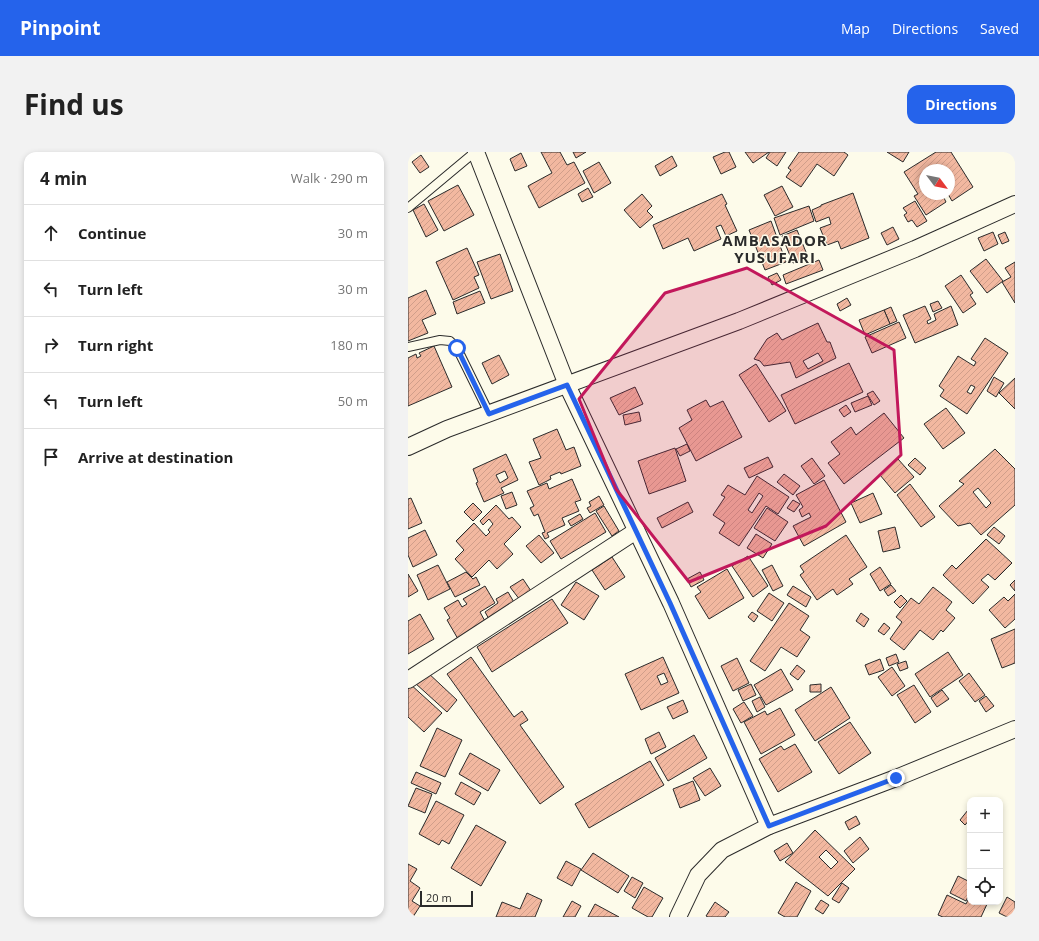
<!DOCTYPE html>
<html lang="en">
<head>
<meta charset="utf-8">
<style>
  :root { --surface:#fff; --page:#f2f2f2; --text:#222; --muted:#767676; --line:#e0e0e0; --accent:#2563eb }
  body { margin:0; font-family:"Open Sans",sans-serif; background:var(--page); color:var(--text) }
  .controls { position:absolute; right:12px; bottom:12px; display:grid; overflow:hidden; border-radius:8px; box-shadow:0 2px 6px #0003 }
  .controls button { width:36px; height:36px; display:grid; place-items:center; padding:0; border:0; border-bottom:1px solid var(--line); background:var(--surface); color:var(--text); font:20px sans-serif }
  .compass { position:absolute; left:511px; top:12px; width:36px; height:36px; border-radius:50%; background:var(--surface); box-shadow:0 2px 6px #0003; rotate:122deg }
  .scale { position:absolute; left:12px; bottom:10px; width:53px; box-sizing:border-box; padding-left:4px; border:2px solid #2b2b2b; border-top:0; font-size:11px; line-height:14px; white-space:nowrap; color:#2b2b2b; -webkit-text-stroke:3px #fdfbea; paint-order:stroke }
  .stop { position:absolute; width:12px; height:12px; margin:-9px; border:3px solid #2563eb; border-radius:50%; background:#fff }
  .stop.end { background:#2563eb; border-color:#fff; box-shadow:0 1px 4px #0008 }
  .list { margin:0; padding:0; list-style:none }
  h2 { display:flex; justify-content:space-between; align-items:center; height:52px; margin:0; padding:0 16px; font-size:17px }
  h2 small { font-size:13px; font-weight:400; color:var(--muted) }
  .list li { display:grid; grid-template-columns:26px 1fr auto; gap:12px; align-items:center; box-sizing:border-box; height:56px; padding:0 16px; border-top:1px solid var(--line) }
  .list b { display:block; font-size:15px; white-space:nowrap }
  .list em { font-size:13px; font-style:normal; color:var(--muted) }
  .icon { flex:none; width:22px; height:22px; fill:none; stroke:currentColor; stroke-width:2; stroke-linecap:round; stroke-linejoin:round }
  .map { position:relative; flex:none; width:607px; height:765px; overflow:hidden; border-radius:12px }
  header { display:flex; align-items:center; gap:24px; box-sizing:border-box; height:56px; padding:0 20px; background:var(--accent); color:#fff }
  header strong { font-size:19px }
  nav { display:flex; gap:22px; margin-inline-start:auto; font-size:14px }
  .intro { display:flex; align-items:center; justify-content:space-between; box-sizing:border-box; height:96px; padding:0 24px }
  h1 { margin:0; font-size:28px }
  .button { padding:10px 18px; border-radius:12px; background:var(--accent); color:#fff; font-size:14px; font-weight:700 }
  main { display:flex; gap:24px; padding:0 24px }
  aside { flex:1; background:var(--surface); border-radius:12px; box-shadow:0 2px 6px #0003 }
  .map>svg:first-child { display:block }
  .building { fill:url(#building-hatch); stroke:#2b2b2b; fill-rule:evenodd }
  .lines { fill:none; stroke-linecap:round; stroke-linejoin:round }
  .lane-casing { stroke:#2b2b2b; stroke-width:10 }
  .street-casing { stroke:#2b2b2b; stroke-width:18 }
  .lane { stroke:#fdfbea; stroke-width:8 }
  .street { stroke:#fdfbea; stroke-width:16 }
  .route { stroke:#2563eb; stroke-width:5 }
  .marked { fill:#c2185b; fill-opacity:0.2; stroke:#c2185b; stroke-width:3; stroke-linejoin:round }
  .labels { text-anchor:middle; dominant-baseline:central; stroke-width:3; stroke-linejoin:round; paint-order:stroke }
  .district-label { font-size:15px; font-weight:bold; letter-spacing:1px; fill:#2b2b2b; stroke:#fdfbea }
</style>
</head>
<body>
<header>
<strong>Pinpoint</strong>
<nav><a>Map</a><a>Directions</a><a>Saved</a></nav>
</header>
<div class="intro"><h1>Find us</h1><a class="button">Directions</a></div>
<main>
<aside>
<h2>4 min<small>Walk · 290 m</small></h2>
<ul class="list">
<li><svg class="icon" aria-label="ahead" viewBox="0 0 24 24"><path d="M12 20V5M6 11l6-6 6 6"/></svg><div><b>Continue</b></div><em>30 m</em></li>
<li><svg class="icon" aria-label="left" viewBox="0 0 24 24"><path d="M17 20v-9H6M10 6l-5 5 5 5"/></svg><div><b>Turn left</b></div><em>30 m</em></li>
<li><svg class="icon" aria-label="right" viewBox="0 0 24 24"><path d="M7 20v-9h11M14 6l5 5-5 5"/></svg><div><b>Turn right</b></div><em>180 m</em></li>
<li><svg class="icon" aria-label="left" viewBox="0 0 24 24"><path d="M17 20v-9H6M10 6l-5 5 5 5"/></svg><div><b>Turn left</b></div><em>50 m</em></li>
<li><svg class="icon" aria-label="arrive" viewBox="0 0 24 24"><path d="M6 21V4h12l-3 4 3 4H6"/></svg><div><b>Arrive at destination</b></div></li>
</ul>
</aside>
<div class="map">
<svg width="607" height="765" viewBox="0 0 607 765">
  <defs>
    <pattern id="building-hatch" width="6" height="6" patternUnits="userSpaceOnUse"><rect width="6" height="6" fill="#f2b8a0"/><path d="M-1 1l2-2M0 6l6-6M5 7l2-2" fill="none" stroke="#d09e8a"/></pattern>
  </defs>
  <rect width="100%" height="100%" fill="#fdfbea"/>
  <!-- building -->
  <g class="building">
    <polygon points="133,0 152,0 159,13 166,10 177,31 131,56 120,34 144,21"/>
    <polygon points="165,0 178,0 168,6"/>
    <polygon points="317,0 321,0 328,15 313,22 305,5"/>
    <polygon points="337,0 361,0 345,11"/>
    <polygon points="362,0 378,0 369,14 358,6"/>
    <polygon points="391,0 436,0 440,3 426,24 409,12 393,35 378,25 383,18 380,16"/>
    <polygon points="479,0 501,0 495,10"/>
    <polygon points="528,0 543,0 565,35 544,49 540,42 541,18 517,18 517,42 534,42 538,50 518,63 506,44 510,42 496,20"/>
    <polygon points="113,1 119,14 107,19 102,7"/>
    <polygon points="13,3 21,15 12,21 4,10"/>
    <polygon points="264,4 269,14 252,24 247,14"/>
    <polygon points="191,10 203,31 186,41 175,19"/>
    <polygon points="50,33 66,63 36,79 20,49"/>
    <polygon points="374,34 385,55 367,64 356,43"/>
    <polygon points="180,36 185,45 174,50 170,42"/>
    <polygon points="445,41 461,86 433,97 430,89 419,93 412,76 423,72 421,65 408,70 404,58 413,54 413,53"/>
    <polygon points="234,42 244,54 239,59 245,65 232,76 216,58"/>
    <polygon points="314,42 319,52 317,53 329,79 318,84 313,73 308,75 313,87 286,99 280,86 255,97 245,73"/>
    <polygon points="507,49 519,69 509,75 504,68 500,70 496,63 499,61 495,56"/>
    <polygon points="16,52 30,78 18,85 5,58"/>
    <polygon points="401,54 406,69 372,83 366,66"/>
    <polygon points="363,69 378,110 357,118 341,78"/>
    <polygon points="485,75 491,87 479,93 473,81"/>
    <polygon points="389,78 400,105 385,111 374,84"/>
    <polygon points="585,80 590,92 576,99 570,86"/>
    <polygon points="597,80 601,89 594,92 590,83"/>
    <polygon points="59,96 71,123 66,125 71,136 45,148 28,110"/>
    <polygon points="92,102 105,139 83,147 69,110"/>
    <polygon points="578,107 595,129 579,141 562,119"/>
    <polygon points="411,108 415,118 378,132 375,123"/>
    <polygon points="607,110 607,151 594,130 603,125 597,116"/>
    <polygon points="369,121 373,128 364,133 360,125"/>
    <polygon points="553,123 565,141 562,143 568,152 555,161 537,134"/>
    <polygon points="18,138 28,162 14,168 20,181 0,189 0,146"/>
    <polygon points="72,139 77,151 49,162 45,150"/>
    <polygon points="439,146 443,153 432,159 429,152"/>
    <polygon points="530,149 534,156 525,160 522,152"/>
    <polygon points="517,154 523,167 519,169 520,172 528,168 526,162 543,154 550,173 507,191 495,163"/>
    <polygon points="483,155 489,169 482,172 476,158"/>
    <polygon points="476,158 482,172 457,183 451,168"/>
    <polygon points="491,170 498,186 464,201 457,185"/>
    <path d="M410 171 419 190H422L428 206 388 226 382 210 356 214 352 209 346 207 359 187 369 181 374 188ZM410 201 415 209 400 217 395 209Z"/>
    <path d="M577 186 600 201 559 262 532 244 536 238 531 234 550 204 566 214 568 210 563 207ZM563 233 567 235 563 242 559 240Z"/>
    <polygon points="26,194 44,235 0,254 0,206 8,202 9,206 13,204 11,201"/>
    <polygon points="91,203 101,223 84,232 74,211"/>
    <polygon points="441,211 455,240 387,272 373,243"/>
    <polygon points="348,212 378,259 361,270 331,223"/>
    <polygon points="586,225 596,231 588,245 579,239"/>
    <polygon points="607,226 607,257 591,241"/>
    <polygon points="227,235 235,252 211,263 202,246"/>
    <polygon points="465,239 472,249 466,253 459,242"/>
    <polygon points="460,244 464,253 447,260 443,251"/>
    <polygon points="298,248 302,255 315,249 334,285 288,309 271,276 284,268 279,258"/>
    <polygon points="438,253 443,260 436,265 431,258"/>
    <polygon points="538,256 557,281 535,297 516,272"/>
    <polygon points="231,260 233,269 217,273 215,263"/>
    <polygon points="476,261 496,286 436,332 420,311 432,302 423,290 443,275 448,283"/>
    <polygon points="149,277 158,298 166,295 173,314 153,322 152,320 142,324 143,327 131,333 121,310 133,306 125,287"/>
    <polygon points="279,292 282,299 272,304 268,297"/>
    <polygon points="267,296 278,329 241,342 230,309"/>
    <path d="M587 297 607 317V353L573 383 562 371 550 374 531 354 556 332 551 329ZM570 336 583 351 578 356 565 340Z"/>
    <path d="M98 302 110 328 93 336 96 341 76 350 68 331 70 330 65 317ZM97 319 100 326 92 331 88 323Z"/>
    <polygon points="360,305 365,315 341,326 336,316"/>
    <polygon points="404,306 417,324 406,332 393,314"/>
    <polygon points="507,306 518,316 512,323 500,313"/>
    <polygon points="490,307 506,325 487,341 472,323"/>
    <polygon points="376,322 392,334 385,343 369,330"/>
    <path d="M349 324 381 345 370 362 358 354 331 394 311 381 317 371 305 363 317 345 313 343 320 333 337 343ZM351 341 355 344 344 361 340 358Z"/>
    <polygon points="164,327 173,348 167,350 171,359 154,366 157,373 139,381 141,385 137,387 134,381 137,380 130,362 126,364 122,356 126,354 119,339 139,331 141,337"/>
    <polygon points="416,328 438,370 396,394 385,374 403,365 401,361 394,365 391,358 395,355 388,343"/>
    <polygon points="502,332 527,365 513,375 489,343"/>
    <polygon points="104,340 109,353 98,357 93,344"/>
    <polygon points="465,341 474,362 452,371 443,351"/>
    <polygon points="191,344 196,353 182,361 179,356 183,354 181,350"/>
    <polygon points="3,346 14,371 0,377 0,347"/>
    <polygon points="385,348 392,352 386,360 379,356"/>
    <polygon points="280,350 285,360 254,376 249,366"/>
    <polygon points="65,351 74,360 65,369 56,360"/>
    <polygon points="88,353 101,367 104,365 113,375 96,392 105,402 89,417 81,408 64,425 47,407 56,398 48,389 66,371 78,384 82,380 80,378 85,372 81,367 75,373 72,369"/>
    <polygon points="196,354 211,379 204,384 188,359"/>
    <polygon points="359,356 380,370 367,389 346,376"/>
    <polygon points="187,361 198,380 153,407 142,389"/>
    <polygon points="172,362 175,367 163,374 160,369"/>
    <polygon points="487,375 492,396 475,400 470,379"/>
    <polygon points="586,375 597,384 591,392 579,383"/>
    <polygon points="17,378 29,403 5,415 0,403 0,386"/>
    <polygon points="348,382 364,392 355,406 339,396"/>
    <polygon points="131,383 146,401 133,411 118,394"/>
    <polygon points="438,383 459,415 441,427 445,432 429,443 425,437 409,448 392,423 396,420 392,414"/>
    <polygon points="578,387 604,411 587,428 580,422 573,428 581,435 565,452 535,423 544,413 548,417"/>
    <polygon points="340,404 360,434 345,445 324,414"/>
    <polygon points="204,405 217,425 197,438 184,418"/>
    <polygon points="30,413 42,437 20,448 9,423"/>
    <polygon points="364,413 375,434 365,439 354,418"/>
    <polygon points="472,415 483,432 472,439 462,422"/>
    <polygon points="319,417 336,446 301,467 287,444 293,440 289,435"/>
    <polygon points="58,420 65,427 68,425 72,433 47,445 39,430"/>
    <polygon points="292,420 296,428 283,435 279,427"/>
    <polygon points="0,422 10,439 0,445"/>
    <polygon points="115,427 123,439 112,448 102,435"/>
    <polygon points="607,428 607,439 602,433"/>
    <polygon points="168,430 191,444 176,468 153,453"/>
    <polygon points="483,433 488,439 480,444 476,438"/>
    <polygon points="77,434 87,451 72,460 78,471 50,487 39,468 42,466 36,456 50,448 54,455 59,452 55,447"/>
    <polygon points="385,434 403,445 398,455 379,443"/>
    <polygon points="525,435 544,450 538,458 547,466 535,480 533,478 525,488 512,478 496,498 482,487 494,470 488,465 503,446 511,452"/>
    <polygon points="100,440 107,452 81,467 77,460 90,451 88,447"/>
    <polygon points="361,441 376,451 364,469 349,459"/>
    <polygon points="607,442 607,467 597,476 581,458 596,445 600,449"/>
    <polygon points="493,443 499,449 492,456 486,450"/>
    <polygon points="144,447 160,471 84,520 69,495"/>
    <polygon points="381,451 401,464 392,478 402,485 389,505 373,495 357,519 342,509"/>
    <polygon points="344,460 350,464 346,470 340,465"/>
    <polygon points="453,461 461,467 456,475 448,469"/>
    <polygon points="12,462 26,487 0,502 0,469"/>
    <polygon points="476,471 482,476 476,483 470,479"/>
    <polygon points="607,477 607,511 594,516 583,487"/>
    <polygon points="540,500 555,523 522,545 507,522"/>
    <polygon points="488,502 491,510 481,514 478,506"/>
    <polygon points="63,505 106,565 114,559 120,568 112,573 156,635 132,652 39,522"/>
    <path d="M255 505 271 541 233 558 217 522ZM256 521 260 530 253 533 249 524Z"/>
    <polygon points="329,506 341,531 325,539 313,514"/>
    <polygon points="472,507 476,518 461,523 457,513"/>
    <polygon points="498,509 500,516 492,519 489,512"/>
    <polygon points="389,513 397,519 390,528 382,522"/>
    <polygon points="484,515 497,534 484,544 470,525"/>
    <polygon points="373,517 385,538 358,553 346,533"/>
    <polygon points="18,519 49,548 39,560 7,531"/>
    <polygon points="561,521 577,543 567,550 551,529"/>
    <polygon points="1,531 34,561 16,580 0,565 0,533"/>
    <polygon points="343,532 348,543 335,549 330,538"/>
    <polygon points="413,532 413,540 402,540 402,533"/>
    <polygon points="506,533 523,560 507,571 489,543"/>
    <polygon points="423,535 442,566 407,589 387,558"/>
    <polygon points="534,538 541,547 529,555 523,546"/>
    <polygon points="578,544 586,554 578,560 571,549"/>
    <polygon points="352,545 357,555 349,560 344,549"/>
    <polygon points="275,548 280,560 265,567 259,555"/>
    <polygon points="336,550 345,564 333,571 325,557"/>
    <polygon points="372,556 387,583 353,602 336,570 357,559 359,563"/>
    <polygon points="442,570 463,601 431,622 410,590"/>
    <polygon points="29,576 54,588 37,625 12,614"/>
    <polygon points="251,580 258,595 243,602 237,587"/>
    <polygon points="286,583 299,606 260,629 247,606"/>
    <polygon points="387,592 404,620 370,640 351,607 373,594 376,598"/>
    <polygon points="62,601 92,618 80,639 51,622"/>
    <polygon points="242,609 256,633 181,676 167,652"/>
    <polygon points="302,616 313,634 297,644 285,626"/>
    <polygon points="8,620 33,631 28,642 3,631"/>
    <polygon points="285,629 292,648 272,656 265,637"/>
    <polygon points="53,630 73,641 66,653 47,642"/>
    <polygon points="8,636 24,642 17,661 0,654"/>
    <polygon points="28,649 56,663 41,692 34,688 31,693 11,682"/>
    <polygon points="560,658 562,659 562,667 557,673 552,668"/>
    <polygon points="448,664 452,672 441,678 437,670"/>
    <polygon points="68,673 98,690 73,734 43,716"/>
    <path d="M407 678 447 717 420 744 377 710ZM418 698 430 710 423 717 411 705Z"/>
    <polygon points="452,685 461,697 445,711 436,699"/>
    <polygon points="379,691 385,701 372,709 366,699"/>
    <polygon points="185,701 221,724 210,741 173,718"/>
    <polygon points="158,709 173,717 164,734 149,726"/>
    <polygon points="0,712 9,717 2,729 12,736 4,749 12,754 5,765 0,765"/>
    <polygon points="550,724 562,730 562,740 558,749 542,741"/>
    <polygon points="224,725 235,731 227,746 216,739"/>
    <polygon points="388,730 403,739 389,765 377,765 370,761"/>
    <polygon points="434,731 441,736 431,751 424,747"/>
    <polygon points="236,735 255,746 244,765 240,765 224,756"/>
    <polygon points="119,741 134,748 127,765 88,765 94,750 112,757"/>
    <polygon points="539,743 558,752 562,744 562,750 580,750 573,765 535,765 530,763"/>
    <polygon points="599,745 607,750 607,762 606,765 599,765 591,761"/>
    <polygon points="413,748 421,753 415,762 407,757"/>
    <polygon points="164,749 173,754 167,765 155,765"/>
    <polygon points="307,750 321,760 317,765 300,765 298,764"/>
    <polygon points="187,752 211,765 180,765"/>
  </g>
  <g class="lines">
    <defs>
      <g id="lane">
        <polyline points="0,56 67,0"/>
        <polyline points="0,195 32,188 42,189 49,196 81,261"/>
      </g>
      <g id="street">
        <polyline points="68,0 159,233 263,451 361,674"/>
        <polyline points="0,295 39,277 331,169 507,97 607,52"/>
        <polyline points="0,528 228,379"/>
        <polyline points="270,765 290,723 314,698 361,674 488,626 607,577"/>
      </g>
    </defs>
    <!-- lane casing -->
    <use href="#lane" class="lane-casing"/>
    <!-- street casing -->
    <use href="#street" class="street-casing"/>
    <!-- lane -->
    <use href="#lane" class="lane"/>
    <!-- street -->
    <use href="#street" class="street"/>
  </g>
  <g class="lines">
    <!-- route -->
    <polyline class="route" points="49,196 81,262 159,233 262,451 361,674 488,626"/>
  </g>
  <!-- marked area -->
  <path class="marked" d="M339 116 486 198 493 303 418 374 281 430 208 337 171 247 257 141Z"/>
  <g class="labels">
    <!-- district labels -->
    <g class="district-label">
      <text x="367" y="88">AMBASADOR<tspan x="367" dy="17">YUSUFARI</tspan></text>
    </g>
  </g>
</svg>
<div class="controls">
<button>+</button>
<button>−</button>
<button><svg class="icon" aria-label="locate" viewBox="0 0 24 24"><circle cx="12" cy="12" r="6"/><path d="M12 2v4M12 18v4M2 12h4M18 12h4"/></svg></button>
</div>
<svg class="compass" viewBox="-18 -18 36 36"><path d="M0-13l5 13h-10z" fill="#e53935"/><path d="M0 13l5-13h-10z" fill="#767676"/></svg>
<div class="scale">20 m</div>
<div class="stop" style="left:49px;top:196px"></div>
<div class="stop end" style="left:488px;top:626px"></div>
</div>
</main>
</body>
</html>
